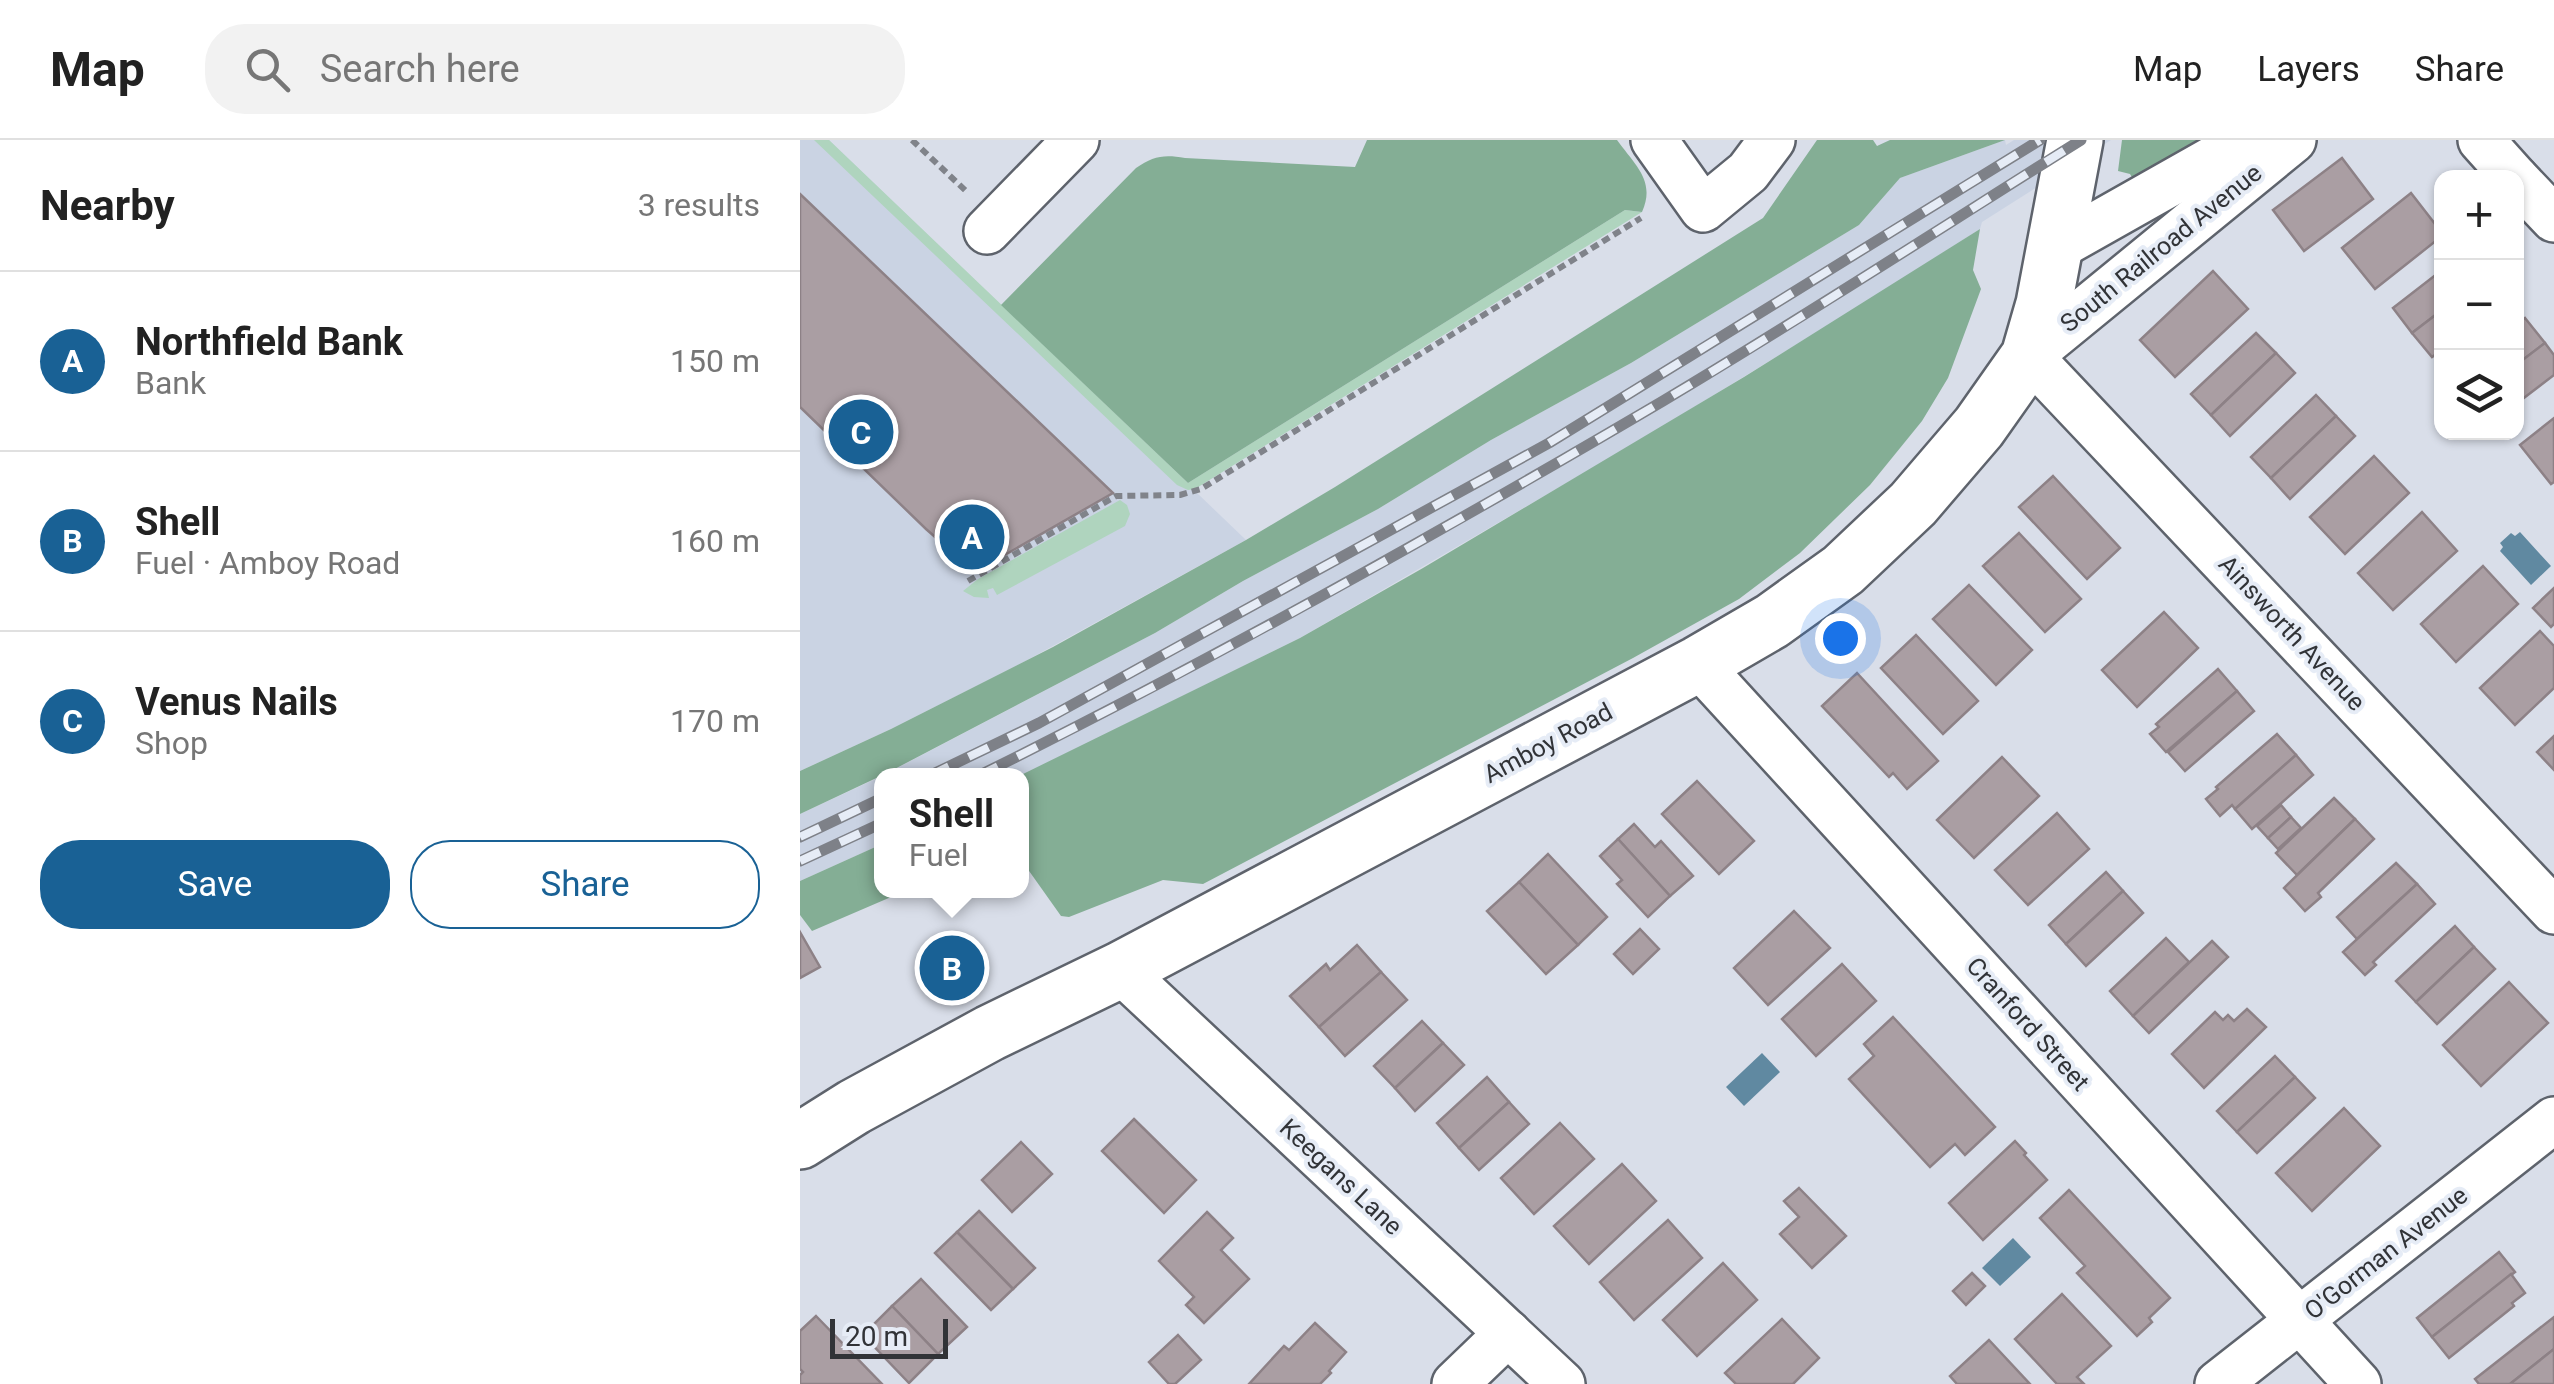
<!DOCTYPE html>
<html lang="en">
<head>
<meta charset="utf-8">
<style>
  :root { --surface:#fff; --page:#f2f2f2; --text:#222; --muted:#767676; --line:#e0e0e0; --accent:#196195 }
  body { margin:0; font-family:Roboto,sans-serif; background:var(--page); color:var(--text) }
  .controls { position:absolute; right:30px; top:30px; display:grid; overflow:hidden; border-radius:20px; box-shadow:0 2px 8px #0004 }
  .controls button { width:90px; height:90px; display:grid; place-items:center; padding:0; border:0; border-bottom:2px solid var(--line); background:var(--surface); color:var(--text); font:50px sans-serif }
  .scale { position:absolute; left:30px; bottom:25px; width:118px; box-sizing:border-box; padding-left:10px; border:5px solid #313337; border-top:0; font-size:28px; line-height:35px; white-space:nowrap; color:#313337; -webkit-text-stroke:8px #e6ecf6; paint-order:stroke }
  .you { position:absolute; left:1040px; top:498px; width:35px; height:35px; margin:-25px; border:8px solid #fff; border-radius:50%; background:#1a73e8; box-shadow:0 0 0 15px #1a73e833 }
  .badge { display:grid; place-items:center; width:65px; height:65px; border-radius:50%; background:var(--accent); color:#fff; font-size:32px; font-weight:700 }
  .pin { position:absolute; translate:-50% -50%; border:5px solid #fff; box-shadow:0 2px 10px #0006 }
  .popup { position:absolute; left:74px; top:628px; width:155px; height:130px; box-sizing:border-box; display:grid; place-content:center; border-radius:20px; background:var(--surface); filter:drop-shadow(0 2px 8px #0005); font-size:32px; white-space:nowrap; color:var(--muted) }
  .popup b { font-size:38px; color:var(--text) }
  .popup::after { content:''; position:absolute; left:50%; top:100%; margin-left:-20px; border:20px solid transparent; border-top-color:var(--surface) }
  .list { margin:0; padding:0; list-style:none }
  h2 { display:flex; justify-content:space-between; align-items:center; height:130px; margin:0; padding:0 40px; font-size:42px }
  h2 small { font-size:32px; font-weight:400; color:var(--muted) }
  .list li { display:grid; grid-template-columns:65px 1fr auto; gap:30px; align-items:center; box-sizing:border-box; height:180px; padding:0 40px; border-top:2px solid var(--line) }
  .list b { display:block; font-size:38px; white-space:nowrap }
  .list p { margin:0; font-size:32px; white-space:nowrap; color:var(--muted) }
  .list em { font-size:32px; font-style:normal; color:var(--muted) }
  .actions { display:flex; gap:20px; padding:30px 40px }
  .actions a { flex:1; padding:22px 0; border:2px solid var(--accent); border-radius:40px; text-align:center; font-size:35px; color:var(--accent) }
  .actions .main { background:var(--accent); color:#fff }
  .icon { flex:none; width:55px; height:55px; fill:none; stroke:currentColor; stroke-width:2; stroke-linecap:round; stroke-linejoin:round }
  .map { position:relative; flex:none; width:1754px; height:1244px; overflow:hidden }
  header { display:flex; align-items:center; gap:60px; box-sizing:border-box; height:140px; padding:0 50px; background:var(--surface); border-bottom:2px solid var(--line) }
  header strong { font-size:48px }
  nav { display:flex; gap:55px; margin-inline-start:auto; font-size:35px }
  .search { width:700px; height:90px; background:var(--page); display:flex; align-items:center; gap:25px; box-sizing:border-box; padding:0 35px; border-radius:40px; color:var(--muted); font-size:38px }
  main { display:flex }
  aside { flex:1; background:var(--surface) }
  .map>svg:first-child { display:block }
  .built { fill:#cad3e3 }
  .green { fill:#afd4be }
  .forest { fill:#84ae95 }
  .water { fill:#6089a1 }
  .building { fill:#aa9ea3; stroke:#8d8186; stroke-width:2.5 }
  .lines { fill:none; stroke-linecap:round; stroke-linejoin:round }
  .minor-casing { stroke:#5e636c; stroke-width:50 }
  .secondary-casing { stroke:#5e636c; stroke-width:60 }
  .path { stroke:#80838a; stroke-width:6; stroke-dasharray:8 5; stroke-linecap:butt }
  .minor { stroke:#fff; stroke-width:45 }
  .secondary { stroke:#fff; stroke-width:55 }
  .rail-casing { stroke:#7e8188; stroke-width:11 }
  .rail { stroke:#e6ecf6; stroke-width:8; stroke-dasharray:22; stroke-linecap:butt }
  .labels { text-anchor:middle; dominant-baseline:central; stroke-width:8; stroke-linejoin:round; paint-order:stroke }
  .street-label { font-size:25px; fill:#313337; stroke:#e6ecf6 }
</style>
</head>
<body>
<header>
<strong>Map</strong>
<div class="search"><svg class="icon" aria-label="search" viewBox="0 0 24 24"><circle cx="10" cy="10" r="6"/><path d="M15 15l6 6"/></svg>Search here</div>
<nav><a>Map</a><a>Layers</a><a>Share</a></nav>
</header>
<main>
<aside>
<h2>Nearby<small>3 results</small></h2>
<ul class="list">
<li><span class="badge">A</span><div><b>Northfield Bank</b><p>Bank</p></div><em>150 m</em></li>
<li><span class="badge">B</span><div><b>Shell</b><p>Fuel · Amboy Road</p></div><em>160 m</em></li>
<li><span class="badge">C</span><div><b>Venus Nails</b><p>Shop</p></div><em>170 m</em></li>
</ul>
<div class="actions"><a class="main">Save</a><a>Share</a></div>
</aside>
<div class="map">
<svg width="1754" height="1244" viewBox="0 0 1754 1244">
  <rect width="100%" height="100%" fill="#d9dee9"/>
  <!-- built -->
  <g class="built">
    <polygon points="0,0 29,0 446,400 220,524 91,589 0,631"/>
    <polygon points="1205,0 1206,5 1214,0 1311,0 1182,82 1180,89 1061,165 842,299 500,498 221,636 82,636 355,493 443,441 578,369 691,300 831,223 1059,85 1100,38"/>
    <polygon points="82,636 82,704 0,741 0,674"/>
  </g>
  <!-- green -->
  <g class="green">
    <polygon points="14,0 29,0 388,343 825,70 842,72 395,349 388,350 377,345"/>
    <polygon points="320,360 327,365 330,374 325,386 197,455 193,448 187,450 189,458 174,457 163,451 178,439"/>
  </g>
  <!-- forest -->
  <g class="forest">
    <path d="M567 0H817C835 25 856 41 842 72L825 70 388 343 201 165 336 28C353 16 364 14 385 18L555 27Z"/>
    <polygon points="1017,0 1073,0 1077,6 1090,0 1205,0 1100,38 1059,85 831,223 691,300 578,369 443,441 355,493 87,633 0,674 0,631 91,589 253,507 446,400 535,347 963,78"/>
    <polygon points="1322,0 1408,0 1336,44 1330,34 1318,31"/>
    <polygon points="1180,89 1173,130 1181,149 1148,238 1122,281 1070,345 1000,413 939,459 833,518 403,744 363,740 269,777 261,776 222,721 221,635 500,498 623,428 944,237"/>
    <polygon points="82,704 82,750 105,751 12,791 0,775 0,741"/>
  </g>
  <!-- water -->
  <g class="water">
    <polygon points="1720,392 1751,426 1731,445 1700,411 1703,407 1700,403 1711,393 1715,396"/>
    <polygon points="962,913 980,932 944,966 926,947"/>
    <polygon points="1213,1098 1231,1117 1200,1146 1182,1128"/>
  </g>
  <!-- building -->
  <g class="building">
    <polygon points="1542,18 1573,59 1504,111 1473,70"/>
    <polygon points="1611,53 1642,93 1642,96 1575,149 1542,108"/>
    <polygon points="0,54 313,353 175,432 126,389 0,267"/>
    <polygon points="1642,130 1642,170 1612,193 1593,168"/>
    <polygon points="1413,131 1448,169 1375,237 1340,200"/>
    <polygon points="1642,170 1642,210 1632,217 1612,193"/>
    <polygon points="1725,178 1745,203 1716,225 1716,185"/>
    <polygon points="1456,193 1476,213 1411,275 1391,254"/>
    <polygon points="1745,203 1754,215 1754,235 1716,264 1716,225"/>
    <polygon points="1476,213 1495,233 1430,296 1411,275"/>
    <polygon points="1516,255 1536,276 1471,338 1451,317"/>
    <polygon points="1536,276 1555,296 1490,359 1471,338"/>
    <polygon points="1754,278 1754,342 1751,344 1720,305"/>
    <polygon points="1574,316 1609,353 1545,414 1510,377"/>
    <polygon points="1253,336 1320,408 1287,439 1219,367"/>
    <polygon points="1622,372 1657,411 1593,470 1558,433"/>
    <polygon points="1219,393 1281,459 1245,492 1183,426"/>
    <polygon points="1683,426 1718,464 1656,522 1621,484"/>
    <polygon points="1169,445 1232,510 1196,545 1133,479"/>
    <polygon points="1754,448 1754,484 1751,487 1733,468"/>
    <polygon points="1364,472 1398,508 1337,567 1302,530"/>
    <polygon points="1740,491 1754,506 1754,548 1715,585 1680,548"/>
    <polygon points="1116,495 1178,561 1143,594 1081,528"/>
    <polygon points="1418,529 1437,551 1366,612 1350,594 1359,587 1356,584"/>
    <polygon points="1057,533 1138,621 1107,649 1093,633 1089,637 1022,566"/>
    <polygon points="1437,551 1454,571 1385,631 1368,612"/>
    <polygon points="1477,594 1496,615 1435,669 1432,665 1420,676 1406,659 1418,649 1416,647"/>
    <polygon points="1754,596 1754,630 1737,612"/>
    <polygon points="1496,615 1513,635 1452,689 1435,669"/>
    <polygon points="1202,617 1239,656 1174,718 1137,680"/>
    <polygon points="897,641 954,701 919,734 862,674"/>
    <polygon points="1534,658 1555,679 1497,735 1476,713"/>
    <polygon points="1481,665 1491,677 1468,698 1457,686"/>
    <polygon points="1257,673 1289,709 1228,765 1195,730"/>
    <polygon points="1491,677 1501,688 1478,709 1468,698"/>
    <polygon points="1555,679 1574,699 1518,753 1521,757 1505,771 1484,748"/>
    <polygon points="834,684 855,707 861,701 893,736 870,756 818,699"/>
    <polygon points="818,699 870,756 848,777 817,744 822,740 800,716"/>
    <polygon points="748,714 807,777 778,805 719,742"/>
    <polygon points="1596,723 1617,744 1557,799 1537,777"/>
    <polygon points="1306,732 1323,751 1266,804 1249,785"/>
    <polygon points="719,742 778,805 746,834 687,771"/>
    <polygon points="1617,744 1635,764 1573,822 1576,825 1565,835 1543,812"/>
    <polygon points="1323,751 1343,773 1286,826 1266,804"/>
    <polygon points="994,771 1030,808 968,865 934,828"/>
    <polygon points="1655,786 1674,807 1616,862 1596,841"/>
    <polygon points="840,789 859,809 833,834 814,814"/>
    <polygon points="0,792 20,827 0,838"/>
    <polygon points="1366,798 1389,822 1333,876 1310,851"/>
    <polygon points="1412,801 1428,817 1349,893 1333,876"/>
    <polygon points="557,805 581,832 519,887 490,856 526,824 530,830"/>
    <polygon points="1674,807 1695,829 1637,884 1616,862"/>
    <polygon points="1042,824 1076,861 1016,916 982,879"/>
    <polygon points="581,832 607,860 545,916 519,887"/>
    <polygon points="1709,842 1748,883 1681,946 1643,905"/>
    <polygon points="1447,869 1466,887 1404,948 1372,914 1415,872 1423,880 1428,875 1434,881"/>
    <polygon points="1093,877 1195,987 1165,1015 1155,1004 1130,1027 1049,939 1074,916 1064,904"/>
    <polygon points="622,881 643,903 595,948 574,926"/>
    <polygon points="643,903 664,925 615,971 595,948"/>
    <polygon points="1475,916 1495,937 1437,992 1417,971"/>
    <polygon points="687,937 709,962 659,1008 637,983"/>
    <polygon points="1495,937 1515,958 1457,1013 1437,992"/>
    <polygon points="709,962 729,984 679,1030 659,1008"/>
    <polygon points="1544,968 1580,1006 1512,1071 1476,1033"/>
    <polygon points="334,979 396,1040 364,1073 302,1011"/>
    <polygon points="760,983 794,1019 734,1074 701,1038"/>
    <polygon points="1215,1001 1226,1013 1224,1015 1247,1040 1183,1100 1149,1063"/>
    <polygon points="221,1002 252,1034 212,1072 182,1040"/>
    <polygon points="822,1024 856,1061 789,1124 754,1086"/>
    <polygon points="999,1048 1046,1096 1012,1128 980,1094 999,1077 984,1061"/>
    <polygon points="1269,1050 1370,1158 1349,1178 1352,1182 1337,1196 1277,1133 1285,1126 1240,1078"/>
    <polygon points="179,1071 235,1128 213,1149 157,1092"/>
    <polygon points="407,1072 433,1098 421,1110 449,1139 404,1183 386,1165 394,1157 359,1121"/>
    <polygon points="868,1080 902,1118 834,1180 800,1142"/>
    <polygon points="157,1092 213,1149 191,1170 135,1113"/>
    <polygon points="1699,1112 1715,1132 1632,1197 1617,1178"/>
    <polygon points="923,1123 957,1160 897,1216 863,1180"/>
    <polygon points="1172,1133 1185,1146 1166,1165 1153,1151"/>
    <polygon points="1711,1134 1725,1153 1712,1163 1714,1166 1649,1218 1632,1197"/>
    <polygon points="121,1139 167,1187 138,1214 92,1166"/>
    <polygon points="1262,1154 1311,1206 1277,1237 1284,1244 1257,1244 1215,1199"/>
    <polygon points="92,1166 138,1214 109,1243 63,1195"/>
    <polygon points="16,1176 82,1244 0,1244 0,1235 3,1232 0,1229 0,1191"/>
    <polygon points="1754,1177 1754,1209 1710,1244 1679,1244 1675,1239"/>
    <polygon points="982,1179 1019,1218 993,1244 936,1244 925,1233"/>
    <polygon points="515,1183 546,1212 529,1231 531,1233 520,1244 449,1244 484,1206 489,1210"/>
    <polygon points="378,1195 401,1220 375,1244 369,1244 349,1222"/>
    <polygon points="1189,1200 1230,1244 1157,1244 1150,1236"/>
    <polygon points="1754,1209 1754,1244 1710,1244"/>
  </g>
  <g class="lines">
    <defs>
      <g id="minor">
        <polyline points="854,0 903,69 948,32 972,0"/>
        <polyline points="1493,0 1229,216 1754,771"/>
        <polyline points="1681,0 1715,38"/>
        <polyline points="1716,39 1754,79"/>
        <polyline points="187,91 276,0"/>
        <polyline points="1252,110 1447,0"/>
        <polyline points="898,524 1558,1244"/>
        <polyline points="320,830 762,1244"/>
        <polyline points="655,1244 708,1193"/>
        <polyline points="1418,1244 1754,980"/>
      </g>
      <polyline id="secondary" points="0,1001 54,967 190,893 320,830 898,524 972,481 1043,430 1113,364 1179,287 1229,216 1244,164 1275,0"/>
    </defs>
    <!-- minor casing -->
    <use href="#minor" class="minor-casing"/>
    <!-- secondary casing -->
    <use href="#secondary" class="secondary-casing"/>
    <!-- path -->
    <g class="path">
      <polyline points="112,0 166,51"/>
      <polyline points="168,441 316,356 380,355 401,349 841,78"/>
    </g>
    <!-- minor -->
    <use href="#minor" class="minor"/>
    <!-- secondary -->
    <use href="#secondary" class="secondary"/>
    <defs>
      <g id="rail">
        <polyline points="129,636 239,583 749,303 1240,0"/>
        <path d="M178 636C411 521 639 393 863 261 1004 177 1142 87 1281 0"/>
        <polyline points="0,697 82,658"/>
        <polyline points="0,721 82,683"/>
      </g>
    </defs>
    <!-- rail casing -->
    <use href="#rail" class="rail-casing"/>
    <!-- rail -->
    <use href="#rail" class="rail"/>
  </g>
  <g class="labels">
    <!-- street labels -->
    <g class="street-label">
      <text transform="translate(1361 108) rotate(-39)">South Railroad Avenue</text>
      <text transform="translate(1492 493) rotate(47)">Ainsworth Avenue</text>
      <text transform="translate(748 603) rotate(-28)">Amboy Road</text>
      <text transform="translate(1228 884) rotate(48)">Cranford Street</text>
      <text transform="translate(541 1037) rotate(43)">Keegans Lane</text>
      <text transform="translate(1586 1113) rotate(-38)">O'Gorman Avenue</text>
    </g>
  </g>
</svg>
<div class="controls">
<button>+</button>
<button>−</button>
<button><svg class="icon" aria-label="layers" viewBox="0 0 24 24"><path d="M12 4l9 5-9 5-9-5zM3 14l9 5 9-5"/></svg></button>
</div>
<div class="scale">20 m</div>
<div class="you"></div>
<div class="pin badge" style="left:172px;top:397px">A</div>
<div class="pin badge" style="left:152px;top:828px">B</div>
<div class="popup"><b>Shell</b>Fuel</div>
<div class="pin badge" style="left:61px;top:292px">C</div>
</div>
</main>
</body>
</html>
